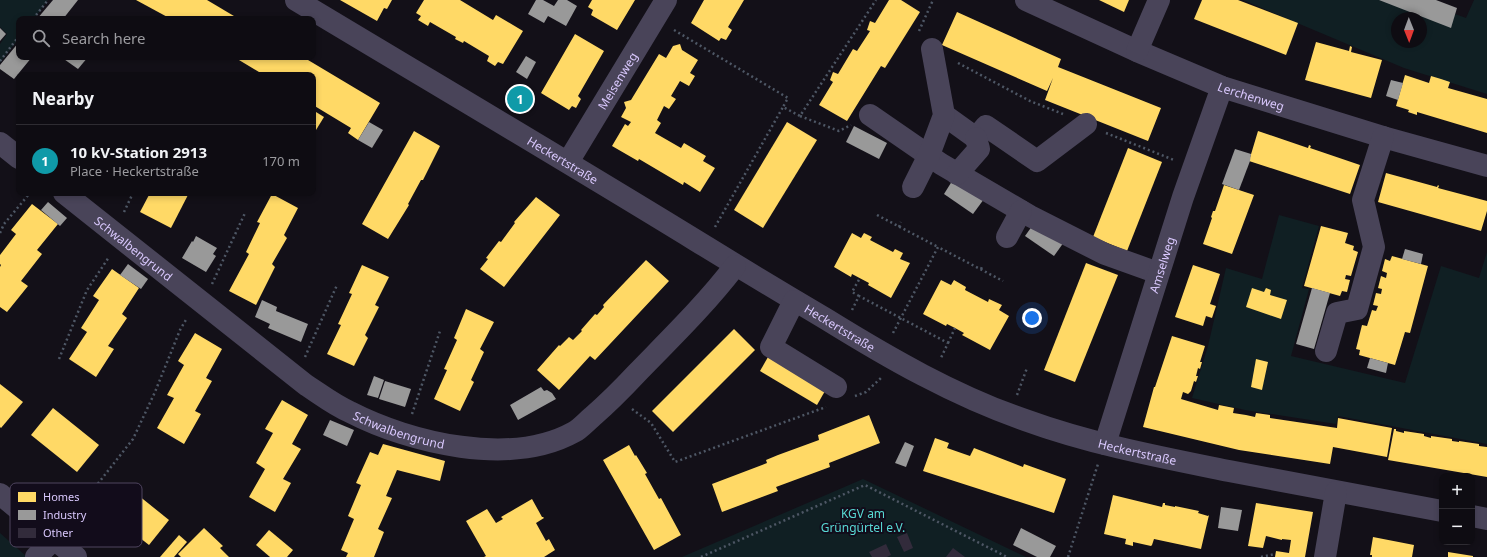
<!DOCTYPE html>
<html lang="en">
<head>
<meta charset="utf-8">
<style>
  :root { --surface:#0e0c12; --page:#1c1a20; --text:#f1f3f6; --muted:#9b9b9f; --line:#2e2c32; --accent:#7c3aed }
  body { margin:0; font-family:"Noto Sans",sans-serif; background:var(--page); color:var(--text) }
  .controls { position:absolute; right:12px; bottom:12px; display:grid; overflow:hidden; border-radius:8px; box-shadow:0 2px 6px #0003 }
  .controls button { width:36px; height:36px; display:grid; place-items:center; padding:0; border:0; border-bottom:1px solid var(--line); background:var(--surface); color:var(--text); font:20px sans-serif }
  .compass { position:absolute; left:1391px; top:12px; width:36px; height:36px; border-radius:50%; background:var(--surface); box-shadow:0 2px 6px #0003; rotate:179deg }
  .you { position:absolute; left:1032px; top:318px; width:14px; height:14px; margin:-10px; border:3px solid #fff; border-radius:50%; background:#1a73e8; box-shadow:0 0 0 6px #1a73e833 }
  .badge { display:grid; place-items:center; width:26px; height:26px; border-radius:50%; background:var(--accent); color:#fff; font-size:13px; font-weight:700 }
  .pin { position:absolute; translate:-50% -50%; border:2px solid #fff; box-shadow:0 1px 4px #0006 }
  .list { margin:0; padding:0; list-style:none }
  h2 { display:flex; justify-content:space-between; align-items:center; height:52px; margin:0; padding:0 16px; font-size:17px }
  h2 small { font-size:13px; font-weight:400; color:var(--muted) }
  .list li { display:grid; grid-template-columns:26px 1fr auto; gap:12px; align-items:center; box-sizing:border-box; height:72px; padding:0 16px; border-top:1px solid var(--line) }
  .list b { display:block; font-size:15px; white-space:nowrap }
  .list p { margin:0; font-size:13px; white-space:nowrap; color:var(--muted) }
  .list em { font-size:13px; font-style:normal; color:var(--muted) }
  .icon { flex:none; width:22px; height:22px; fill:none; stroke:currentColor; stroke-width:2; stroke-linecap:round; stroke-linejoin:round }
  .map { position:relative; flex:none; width:1487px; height:557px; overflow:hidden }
  .search { position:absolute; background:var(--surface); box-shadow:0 2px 6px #0003; left:16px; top:16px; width:300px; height:44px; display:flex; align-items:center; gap:10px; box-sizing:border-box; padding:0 14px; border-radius:8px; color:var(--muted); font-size:15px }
  .panel { position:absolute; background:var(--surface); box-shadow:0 2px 6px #0003; left:16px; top:72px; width:300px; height:124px; border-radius:8px }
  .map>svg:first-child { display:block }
  .green { fill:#101f23; fill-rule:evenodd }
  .homes { fill:#ffd966 }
  .industry { fill:#999 }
  .building { fill:#322b3b }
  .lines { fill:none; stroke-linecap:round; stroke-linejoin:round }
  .path { stroke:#4e5765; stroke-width:2.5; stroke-dasharray:2 3; stroke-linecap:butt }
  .minor { stroke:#494459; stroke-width:22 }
  .labels { text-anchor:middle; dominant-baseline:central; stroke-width:4; stroke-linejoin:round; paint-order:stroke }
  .street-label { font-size:12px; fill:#d9c8fd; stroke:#120c1b }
  .park-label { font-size:12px; fill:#58d9d4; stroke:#120c1b }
  .key { fill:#120c1b; stroke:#4e445f; stroke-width:1 }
  .key-label { font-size:11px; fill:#d9c8fd }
</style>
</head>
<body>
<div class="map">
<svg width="1487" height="557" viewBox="0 0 1487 557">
  <rect width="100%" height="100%" fill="#131018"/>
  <!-- green -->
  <g class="green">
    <polygon points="0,0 48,0 34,19 19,19 19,38 0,63 0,44 7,34 0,27"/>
    <path d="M1243 0H1417L1466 18 1474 0H1487V94L1404 68ZM1397 18H1421V42H1397Z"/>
    <polygon points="1279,215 1319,226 1302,288 1309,289 1291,356 1405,383 1441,266 1479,278 1487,252 1487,444 1338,416 1336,424 1245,410 1192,398 1208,346 1226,268 1262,279"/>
    <polygon points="863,479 1026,557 682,557"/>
    <polygon points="0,533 27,557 0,557"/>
  </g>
  <!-- homes -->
  <g class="homes">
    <polygon points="136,0 207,0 239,19 171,19"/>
    <polygon points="340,0 392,0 387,9 384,8 377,21"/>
    <polygon points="424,0 460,0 493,20 496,15 523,31 503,64 498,62 495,66 487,61 489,56 464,41 463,43 455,39 456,37 430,22 428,26 418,20 421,16 416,13"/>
    <polygon points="592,0 635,0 617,30 591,15 593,10 588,7"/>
    <polygon points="704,0 744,0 728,27 732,30 726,40 721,38 719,41 691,23"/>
    <polygon points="889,0 901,0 920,12 885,68 881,66 847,121 819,105 833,82 830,80 833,72 838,74 853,49 857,51 870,31 867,30 870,21 875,23"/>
    <polygon points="1099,0 1129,0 1124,12"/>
    <polygon points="1202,0 1238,0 1298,23 1286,55 1194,19"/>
    <polygon points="957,12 1061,59 1058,67 1161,108 1148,141 1045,100 1053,78 1047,91 942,45"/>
    <polygon points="575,34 604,51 578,96 581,99 576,108 572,106 569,110 541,93"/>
    <polygon points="1316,42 1349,51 1350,46 1352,47 1351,52 1382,60 1371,98 1305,80"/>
    <polygon points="680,44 682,50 698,60 690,73 695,76 689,86 680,81 671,96 676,99 669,109 664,106 657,120 661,123 655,133 681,148 684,143 706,156 703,161 715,168 700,192 684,182 683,185 639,159 638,161 612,146 625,124 628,126 631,122 621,117 626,108 624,102 631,100 659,54 666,58 673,46"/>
    <polygon points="234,57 303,57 380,103 358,140 348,133 351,128 313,105 313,75 264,75"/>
    <polygon points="1405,75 1429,83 1431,76 1441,79 1450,82 1448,88 1487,99 1487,133 1417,112 1417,115 1408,112 1409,110 1396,106"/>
    <polygon points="518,95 525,100 523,104 516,99"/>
    <polygon points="316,112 324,117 316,130 313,129 313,118"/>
    <polygon points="787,122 817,140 763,228 734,210"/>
    <polygon points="414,131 440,146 423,180 421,180 408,204 409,205 388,239 362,224"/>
    <polygon points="1258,131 1308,148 1309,145 1311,146 1310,148 1360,165 1350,194 1249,161"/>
    <polygon points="1128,148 1162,162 1127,251 1093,237"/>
    <polygon points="1386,173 1437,187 1438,185 1439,186 1438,188 1487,201 1487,211 1481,231 1378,202"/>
    <polygon points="1224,185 1254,195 1232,254 1203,244 1212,218 1211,217 1213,211 1215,211"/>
    <polygon points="150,193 189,193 171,228 140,212"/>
    <polygon points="272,194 298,208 284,235 287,238 272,264 275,267 256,305 229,291 249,254 246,252 260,223 257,222"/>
    <polygon points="536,197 560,215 504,287 480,269 488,259 486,258 499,241 501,242 515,223 514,222"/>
    <polygon points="32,204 58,224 37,250 42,254 21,281 28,286 7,312 0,307 0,267 1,265 0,264 0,255 16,234 11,230"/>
    <polygon points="1321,226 1348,233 1345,243 1354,246 1353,250 1358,252 1351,276 1346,275 1345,279 1350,280 1347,292 1342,291 1340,296 1304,286"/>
    <polygon points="852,233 861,238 864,233 872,237 870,240 893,252 895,249 903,253 900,259 910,263 891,298 868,285 869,283 852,274 851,277 834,267"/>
    <polygon points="1392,256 1428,266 1410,333 1405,332 1395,365 1359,355 1360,350 1356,349 1362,325 1367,326 1372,310 1376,311 1378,306 1373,305 1376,293 1381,294 1382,289 1378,288 1381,276 1386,278 1387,273 1382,271 1385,259 1390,261"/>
    <polygon points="646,260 669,281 595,360 590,356 559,390 537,370 559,345 560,346 569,337 573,340 582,331 581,330 595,314 597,315 604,307 603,305"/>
    <polygon points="1086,263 1118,275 1075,382 1044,370"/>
    <polygon points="362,265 389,277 375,305 379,307 365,335 368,338 354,366 327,354 341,325 338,324 352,294 349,293"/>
    <polygon points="1193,265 1220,274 1210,304 1216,306 1212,318 1206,316 1203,326 1175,317"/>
    <polygon points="112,269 139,288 122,314 127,318 108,346 114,349 96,377 69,359 87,332 81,328 99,300 93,296"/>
    <polygon points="941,280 951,285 954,280 966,287 965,290 988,302 989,299 1002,305 999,310 1009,316 990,350 962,335 964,333 955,328 947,324 946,326 923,314"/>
    <polygon points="1252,288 1264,292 1266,288 1271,290 1270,295 1287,300 1281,319 1246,307"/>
    <polygon points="466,309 494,322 480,349 484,352 471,380 474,382 460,411 434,399 447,370 444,369 457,340 454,338"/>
    <polygon points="734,329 755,350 673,432 652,411"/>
    <polygon points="195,333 222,349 206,378 212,381 195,411 201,414 184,444 157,428 174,398 167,395 184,365 178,361"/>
    <polygon points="1172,336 1205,346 1200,362 1202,362 1200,369 1198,368 1196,376 1198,376 1196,382 1194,381 1191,391 1188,394 1183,392 1181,399 1218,410 1219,405 1234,408 1233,413 1246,415 1255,417 1256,413 1270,415 1270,418 1337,428 1338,418 1392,428 1387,457 1333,447 1330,464 1239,450 1143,427 1154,387 1155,387"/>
    <polygon points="768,357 825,391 817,405 760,371"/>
    <polygon points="1256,359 1268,362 1262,390 1251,387"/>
    <polygon points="0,384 23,402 1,428 0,427"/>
    <polygon points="282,400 308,415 292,444 301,449 283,479 291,483 275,512 249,497 265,469 256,463 273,433 265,429"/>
    <polygon points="53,408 99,445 77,472 31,435"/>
    <polygon points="869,415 880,443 829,463 830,467 776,487 778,491 722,512 712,484 767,463 766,460 778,455 819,440 818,435"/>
    <polygon points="1394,429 1396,429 1396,431 1404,433 1404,431 1424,434 1424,436 1431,438 1431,436 1452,439 1452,441 1459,442 1459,441 1479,444 1479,446 1487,447 1487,477 1388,460"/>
    <polygon points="935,438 949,443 947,448 970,456 974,448 1023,467 1024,464 1066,479 1054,513 923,471"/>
    <polygon points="383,444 445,461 440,481 397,470 386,496 392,498 378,529 384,532 374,557 346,557 348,553 341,550 354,519 348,516 361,485 356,483 370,452 378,455"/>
    <polygon points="629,445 635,456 636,455 647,473 645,474 659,499 661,498 681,535 654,550 603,460"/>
    <polygon points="123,483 169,520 149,545 103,509"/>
    <polygon points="1113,495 1162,507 1163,503 1165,503 1165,505 1175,507 1175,506 1199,511 1198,513 1208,516 1209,515 1201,549 1154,539 1152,545 1151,546 1133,542 1133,546 1125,544 1126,539 1104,534"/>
    <polygon points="532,499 542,517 543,517 544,518 536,523 546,541 549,539 555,550 544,557 484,557 486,556 466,521 487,509 496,523 503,519 501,517"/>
    <polygon points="1256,503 1313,512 1305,557 1275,557 1276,551 1289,553 1291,540 1282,539 1282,540 1266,536 1263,548 1248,546"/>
    <polygon points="204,528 223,546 220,548 229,557 181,557 178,554"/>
    <polygon points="269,530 293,550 287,557 270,557 256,545"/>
    <polygon points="179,535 187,542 174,557 160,557"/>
    <polygon points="1373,537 1414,545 1412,557 1372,557 1372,555 1370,555"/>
    <polygon points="1448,552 1473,556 1473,557 1448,557"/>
  </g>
  <!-- industry -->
  <g class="industry">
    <polygon points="53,0 78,0 63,19 37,19"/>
    <polygon points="536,0 543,0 554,6 558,0 567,0 577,6 566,26 548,16 544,23 528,14"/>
    <polygon points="1379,0 1436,0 1457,8 1451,28"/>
    <polygon points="0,28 6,34 0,41"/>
    <polygon points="19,42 19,57 32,57 14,79 0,69 0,65"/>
    <polygon points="526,56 536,62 527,79 516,72"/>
    <polygon points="61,57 88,57 78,69"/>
    <polygon points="1391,80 1403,83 1398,100 1386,96"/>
    <polygon points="369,122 383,130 372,148 358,140"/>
    <polygon points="854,126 887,143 879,159 846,142"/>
    <polygon points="1235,149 1251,154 1250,161 1239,190 1222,184"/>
    <polygon points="954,178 984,199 973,214 944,194"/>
    <polygon points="48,202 67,218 60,226 41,210"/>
    <polygon points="1035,222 1064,242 1054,256 1025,236"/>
    <polygon points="196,236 217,248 213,254 216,256 206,272 182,258 192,241 193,242"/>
    <polygon points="1405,249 1423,254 1421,264 1402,259"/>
    <polygon points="128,264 148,279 141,289 120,275"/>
    <polygon points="1312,288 1330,293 1314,349 1296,344"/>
    <polygon points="262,300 277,307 276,311 308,324 301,342 268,328 270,324 255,317"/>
    <polygon points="1370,358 1388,363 1386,373 1367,368"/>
    <polygon points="374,376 384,380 378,398 367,395"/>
    <polygon points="385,381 411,389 405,407 379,399"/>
    <polygon points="541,387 544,391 547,390 552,393 556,399 518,420 510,405"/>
    <polygon points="330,420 354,430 347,446 323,435"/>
    <polygon points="905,442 914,446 906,467 895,463"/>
    <polygon points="1221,507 1242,510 1238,531 1218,528"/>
    <polygon points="1021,528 1056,546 1050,557 1037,557 1013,545"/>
  </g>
  <!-- building -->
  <g class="building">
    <polygon points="907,533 913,548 904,552 897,537"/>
    <polygon points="886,544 891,555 887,557 872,557 869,552"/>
    <polygon points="953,548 965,557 946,557"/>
  </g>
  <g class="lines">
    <!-- path -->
    <g class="path">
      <polyline points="33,19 48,0"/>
      <polyline points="674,30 788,98 783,107 800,116 876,0"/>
      <polyline points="919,31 933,0"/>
      <polyline points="0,61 19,36"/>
      <polyline points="958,63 1030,101 1063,114"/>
      <polyline points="800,116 839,131 851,125"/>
      <polyline points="1106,133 1174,160"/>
      <polyline points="124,212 133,193"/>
      <polyline points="877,215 938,247"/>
      <polyline points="715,227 783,107"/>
      <polyline points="899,227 901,222"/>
      <polyline points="0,233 4,224 30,193"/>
      <polyline points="981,269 983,265"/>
      <polyline points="212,284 245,213"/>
      <polyline points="859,296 852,292 860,278"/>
      <polyline points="852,310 859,296 948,343 940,360"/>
      <polyline points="893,333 938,247 1003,281"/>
      <polyline points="948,343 955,328"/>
      <polyline points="305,357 337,285"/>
      <polyline points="59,359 87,290 109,257"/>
      <polyline points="1017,395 1027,368"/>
      <polyline points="855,396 866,392 882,377"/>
      <polyline points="632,409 651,423 675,462 826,407"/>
      <polyline points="412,414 440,331"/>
      <polyline points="67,523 133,439 155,392 180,330 187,318"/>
      <polyline points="701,557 865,485 1007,557"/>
      <polyline points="1068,557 1098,464"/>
      <polyline points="1261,557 1275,554"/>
    </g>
    <!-- minor -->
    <g class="minor">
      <path id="s1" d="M296 0C429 80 563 159 695 240 739 267 782 293 826 319 889 358 955 396 1025 420 1091 444 1160 457 1229 471 1300 485 1371 498 1442 511"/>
      <path id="s2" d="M1026 0 1137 51 1222 87 1383 137 1487 166"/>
      <polyline points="1137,51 1159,0"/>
      <polyline points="870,115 941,164 1030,216 1105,254 1158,273"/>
      <polyline points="944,115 976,138 986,126 1037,161 1086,124"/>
      <polyline points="0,143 19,158"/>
      <path id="s3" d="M568 162 666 0"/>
      <polyline points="957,174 979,149 976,138"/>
      <polyline points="913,187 929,155 944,115 932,49"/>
      <path id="s4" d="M64 193 306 385C320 394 334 405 350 412 410 443 511 467 574 432 580 429 586 422 592 417 608 403 623 388 637 373 671 338 706 304 735 266"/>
      <polyline points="1007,237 1021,211"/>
      <polyline points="794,301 771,347 836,387"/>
      <polyline points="1326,351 1337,313 1357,309 1374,247 1363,200 1383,137"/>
      <path id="s5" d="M1105 444 1183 197 1222 87"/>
      <polyline points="0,494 76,557"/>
      <polyline points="1472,516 1487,519"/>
      <polyline points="36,557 54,539"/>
      <polyline points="1325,557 1336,492"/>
    </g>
  </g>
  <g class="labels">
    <!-- street labels -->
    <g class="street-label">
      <text stroke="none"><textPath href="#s3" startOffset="95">Meisenweg</textPath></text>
      <text stroke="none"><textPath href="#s2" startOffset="245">Lerchenweg</textPath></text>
      <text stroke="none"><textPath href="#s1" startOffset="311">Heckertstraße</textPath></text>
      <text stroke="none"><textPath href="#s4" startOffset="89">Schwalbengrund</textPath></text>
      <text stroke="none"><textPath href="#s5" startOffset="188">Amselweg</textPath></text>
      <text stroke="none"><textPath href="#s1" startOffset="635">Heckertstraße</textPath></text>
      <text stroke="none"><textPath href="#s4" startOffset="413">Schwalbengrund</textPath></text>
      <text stroke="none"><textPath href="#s1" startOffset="959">Heckertstraße</textPath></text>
    </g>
    <!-- park labels -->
    <g class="park-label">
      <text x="863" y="513">KGV am<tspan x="863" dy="14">Grüngürtel e.V.</tspan></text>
    </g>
  </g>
  <!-- legend -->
  <rect x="10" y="483" width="132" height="64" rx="6" class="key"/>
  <rect x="18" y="492" width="18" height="10" fill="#ffd966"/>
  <rect x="18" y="510" width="18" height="10" fill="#999"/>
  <rect x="18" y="528" width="18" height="10" fill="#322b3b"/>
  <g class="key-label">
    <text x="43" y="501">Homes</text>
    <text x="43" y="519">Industry</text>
    <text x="43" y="537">Other</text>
  </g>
</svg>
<div class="controls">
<button>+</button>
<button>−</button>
</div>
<svg class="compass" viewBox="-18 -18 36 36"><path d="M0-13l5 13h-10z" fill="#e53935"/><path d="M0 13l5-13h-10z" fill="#9b9b9f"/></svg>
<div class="you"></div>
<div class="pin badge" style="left:520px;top:99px;background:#0f9aa8">1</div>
<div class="search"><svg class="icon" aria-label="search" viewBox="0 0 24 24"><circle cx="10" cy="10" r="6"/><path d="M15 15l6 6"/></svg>Search here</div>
<section class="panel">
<h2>Nearby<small></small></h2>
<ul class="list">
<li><span class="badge" style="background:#0f9aa8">1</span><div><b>10 kV-Station 2913</b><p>Place · Heckertstraße</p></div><em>170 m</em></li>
</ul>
</section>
</div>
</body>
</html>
